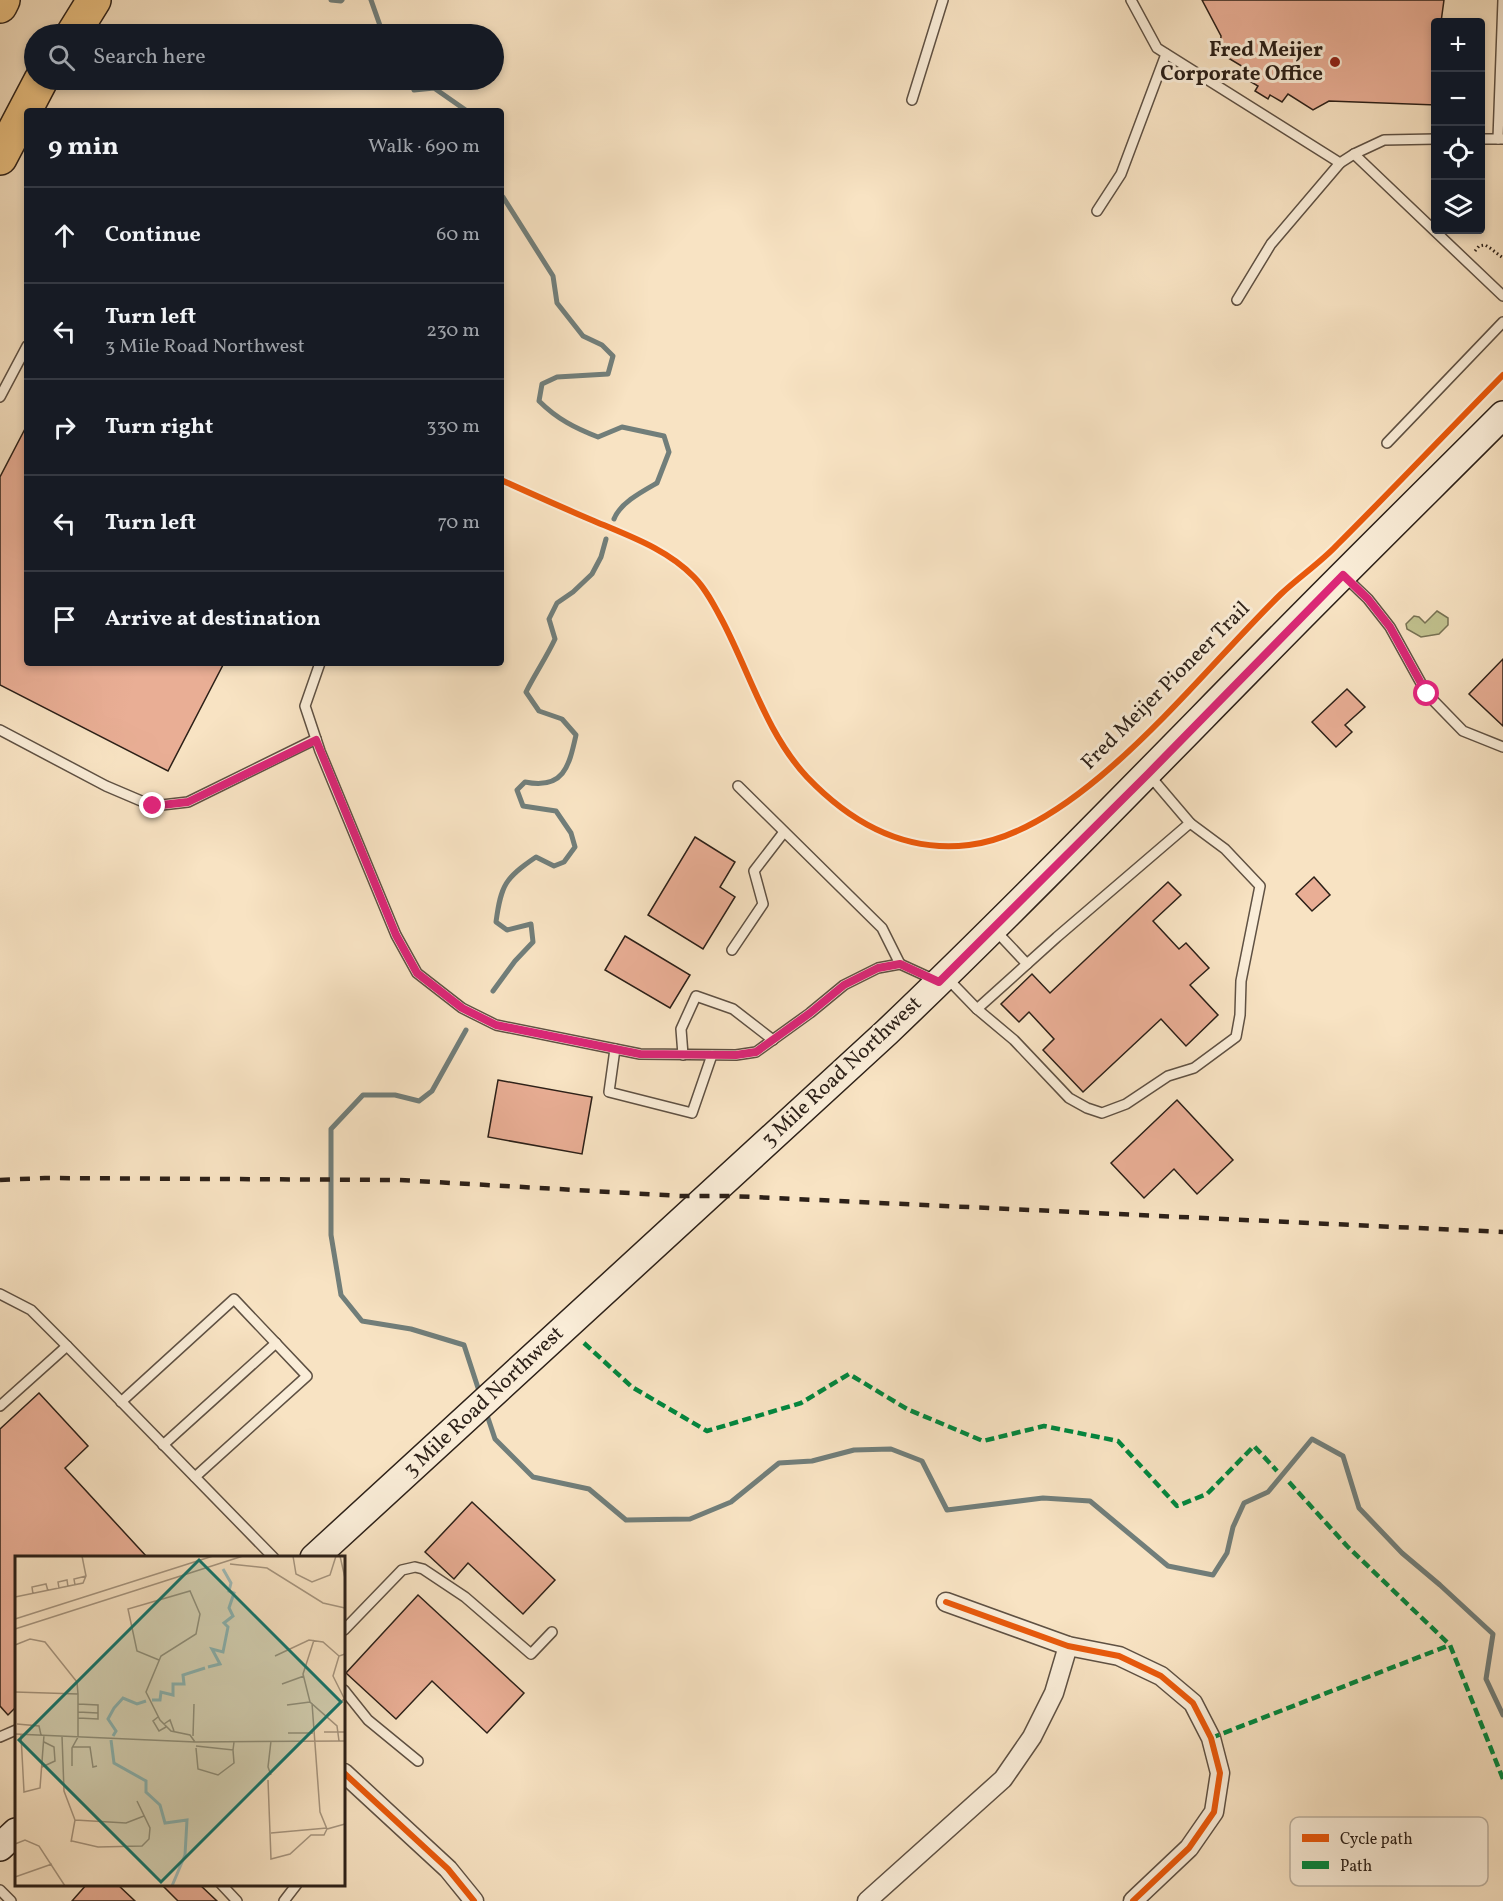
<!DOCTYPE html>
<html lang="en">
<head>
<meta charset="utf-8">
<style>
  :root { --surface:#171b24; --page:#20242c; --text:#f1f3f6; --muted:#9ea1a6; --line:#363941 }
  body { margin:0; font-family:Vollkorn,serif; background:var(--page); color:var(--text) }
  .controls { position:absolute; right:18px; top:18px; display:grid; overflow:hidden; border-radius:6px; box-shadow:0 3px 9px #0003 }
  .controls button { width:54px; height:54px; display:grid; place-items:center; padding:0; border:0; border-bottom:2px solid var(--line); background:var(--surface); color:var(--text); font:30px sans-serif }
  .stop { position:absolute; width:18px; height:18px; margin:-14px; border:4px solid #db2777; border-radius:50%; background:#fff }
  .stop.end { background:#db2777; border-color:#fff; box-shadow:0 2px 6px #0008 }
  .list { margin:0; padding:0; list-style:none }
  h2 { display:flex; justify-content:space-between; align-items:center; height:78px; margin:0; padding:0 24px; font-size:26px }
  h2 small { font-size:20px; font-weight:400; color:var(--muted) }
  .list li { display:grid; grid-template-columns:39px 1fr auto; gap:18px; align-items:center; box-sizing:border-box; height:96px; padding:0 24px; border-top:2px solid var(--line) }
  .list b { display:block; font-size:22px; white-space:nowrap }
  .list p { margin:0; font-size:20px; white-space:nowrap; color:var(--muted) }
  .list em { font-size:20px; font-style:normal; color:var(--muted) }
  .icon { flex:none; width:33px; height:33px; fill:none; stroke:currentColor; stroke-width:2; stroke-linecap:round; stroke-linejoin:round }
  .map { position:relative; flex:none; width:1503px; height:1901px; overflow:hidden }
  .search { position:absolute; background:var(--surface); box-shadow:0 3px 9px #0003; left:24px; top:24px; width:480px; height:66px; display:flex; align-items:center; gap:15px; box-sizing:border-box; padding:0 21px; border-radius:33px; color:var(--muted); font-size:22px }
  .panel { position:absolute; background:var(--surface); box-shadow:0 3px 9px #0003; left:24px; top:108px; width:480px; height:558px; border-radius:6px }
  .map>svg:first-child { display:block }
  .green { fill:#c2c390; stroke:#777254; stroke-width:1.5 }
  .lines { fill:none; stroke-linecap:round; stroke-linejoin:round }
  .stream { stroke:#717e7a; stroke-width:5 }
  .building { fill:#e9ae95; stroke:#2c2018; stroke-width:1.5 }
  .lane-casing { stroke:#5f5143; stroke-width:12 }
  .street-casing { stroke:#5f5143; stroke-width:21 }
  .secondary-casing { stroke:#2c2018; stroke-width:30 }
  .highway-casing { stroke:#2c2018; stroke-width:36 }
  .path { stroke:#2c2018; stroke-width:3; stroke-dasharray:1.5 3; stroke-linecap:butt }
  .lane { stroke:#faedd8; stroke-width:9 }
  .street { stroke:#faedd8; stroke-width:18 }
  .secondary { stroke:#faedd8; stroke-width:27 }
  .highway { stroke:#ecc282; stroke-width:33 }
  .rail { stroke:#2c2018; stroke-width:4.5; stroke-dasharray:10 10; stroke-linecap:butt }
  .quiet { stroke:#00873e; stroke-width:4.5; stroke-dasharray:9 4.5; stroke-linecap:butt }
  .cycleway-casing { stroke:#faedd8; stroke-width:10 }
  .cycleway { stroke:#e8590c; stroke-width:6 }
  .route { stroke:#db2777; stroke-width:8 }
  .poi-dot { fill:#8f2418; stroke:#faedd8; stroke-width:2 }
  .labels { text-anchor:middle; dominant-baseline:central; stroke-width:6; stroke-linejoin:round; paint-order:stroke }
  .poi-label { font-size:21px; font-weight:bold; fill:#2c2018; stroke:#faedd8; text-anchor:end }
  .street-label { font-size:21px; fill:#2c2018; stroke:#faedd8 }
  .inset-river { fill:none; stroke:#9fbdbb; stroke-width:3 }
  .inset-road { fill:none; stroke:#a6957f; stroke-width:1.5 }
  .view { fill:#0f766e; fill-opacity:0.15; stroke:#0f766e; stroke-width:3 }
  .inset-edge { fill:none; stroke:#2c2018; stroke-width:3 }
  .key { fill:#faedd8; stroke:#bcb09e; stroke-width:1.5 }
  .key-label { font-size:16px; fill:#2c2018 }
</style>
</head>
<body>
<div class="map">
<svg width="1503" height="1901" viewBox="0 0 1503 1901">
  <rect width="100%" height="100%" fill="#f8e3c3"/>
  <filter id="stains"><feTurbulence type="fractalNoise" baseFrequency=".00333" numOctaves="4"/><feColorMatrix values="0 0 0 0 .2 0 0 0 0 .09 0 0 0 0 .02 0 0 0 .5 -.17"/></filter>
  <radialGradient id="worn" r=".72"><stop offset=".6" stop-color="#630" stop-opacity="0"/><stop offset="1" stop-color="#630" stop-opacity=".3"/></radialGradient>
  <!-- green -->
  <polygon class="green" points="1437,611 1448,618 1448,625 1439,634 1421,637 1407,629 1406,624 1414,616 1419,617 1425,623"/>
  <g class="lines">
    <!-- stream -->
    <g class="stream">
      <polyline points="331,0 341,1 342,0"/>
      <polyline points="371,0 383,34"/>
      <polyline points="410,80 414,90 434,88 467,111"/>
      <path d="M501 197H503L553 276 557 303 583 336 602 345 613 356 608 374 557 377 542 384 539 401C557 419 575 428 598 437L622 427 664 436 669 452 657 483C643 491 620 503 614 519"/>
      <path d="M493 991 515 961 533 942 531 924 507 930 496 922C501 885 505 878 536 857L554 866 564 862 575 847 571 833 556 811 523 806 517 790 525 782C564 790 569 766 576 735L562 719 539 711 526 692C535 674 546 658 555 639L549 619 557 603 573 592 592 574 601 557 606 539"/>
      <polyline points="466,1030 432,1091 419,1101 395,1095 363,1095 331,1129 331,1235 341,1295 362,1321 411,1329 464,1345 480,1394"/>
      <polyline points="486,1412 495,1439 533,1477 589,1489 626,1520 690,1519 731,1502 779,1463 812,1461 854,1450 891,1449 922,1461 947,1510 1043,1498 1090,1501 1168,1566 1213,1575 1227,1553 1233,1527 1244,1503 1268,1492 1312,1439 1343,1456 1359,1508 1402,1553 1440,1585 1493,1634 1486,1679 1503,1715"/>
    </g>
  </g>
  <!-- building -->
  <g class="building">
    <polygon points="1202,0 1444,0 1441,22 1436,22 1436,105 1329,101 1313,110 1288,94 1282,102 1270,95 1268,99 1255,91 1258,86 1246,79 1250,71 1220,53 1221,36"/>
    <polygon points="27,425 27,663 224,663 168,771 0,685 0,477"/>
    <polygon points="1503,659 1503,726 1469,694"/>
    <polygon points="1347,689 1365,707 1345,725 1352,732 1336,747 1312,722"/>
    <polygon points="695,837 735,862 720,887 735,897 703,949 648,915"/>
    <polygon points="1314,877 1330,895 1312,911 1296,894"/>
    <polygon points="1168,882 1181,895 1153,921 1179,949 1186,943 1209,968 1190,985 1218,1015 1186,1046 1161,1019 1083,1092 1043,1050 1054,1039 1029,1012 1019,1022 1001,1004 1032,974 1050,993"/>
    <polygon points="625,936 690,975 670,1008 605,970"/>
    <polygon points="498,1080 592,1097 582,1154 488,1137"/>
    <polygon points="1177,1100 1233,1160 1197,1194 1174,1169 1144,1198 1111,1163"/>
    <polygon points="39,1393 88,1446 65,1468 147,1557 16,1557 16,1707 8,1715 0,1706 0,1429"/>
    <polygon points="472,1502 555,1580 523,1614 468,1563 454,1579 425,1552"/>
    <polygon points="418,1595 524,1693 487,1733 432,1681 396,1719 346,1673"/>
    <polygon points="87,1884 117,1884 135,1901 72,1901"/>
    <polygon points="161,1884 199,1884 217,1901 178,1901"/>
  </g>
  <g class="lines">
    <defs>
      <g id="lane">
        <polyline points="1131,0 1157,48 1340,163 1354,154 1384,140 1436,139"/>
        <polyline points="912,100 943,0"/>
        <polyline points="1480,139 1502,139"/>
        <polyline points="1498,139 1503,0"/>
        <polyline points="1354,154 1503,296"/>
        <polyline points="1097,211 1121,174 1166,54"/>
        <polyline points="1237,300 1271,244 1340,163"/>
        <polyline points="0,397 27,346"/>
        <polyline points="1387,443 1503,322"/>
        <polyline points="1344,576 1368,599 1390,627 1427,694 1463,731 1503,747"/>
        <polyline points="320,663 305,706 320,751 396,935 417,973 462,1008 496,1025 640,1054 736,1055 756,1052 810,1013 844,985 878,968 900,964 935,980"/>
        <polyline points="0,730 106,786 153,806 188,802 316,739"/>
        <polyline points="738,786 882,928 900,964"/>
        <polyline points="995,930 1027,964"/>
        <polyline points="732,950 763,904 754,871 784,832"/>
        <polyline points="947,978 977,1009 1057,937 1190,823 1150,776"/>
        <polyline points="977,1009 1014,1040 1069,1098 1087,1108 1102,1113 1126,1104 1168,1076 1194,1068 1236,1037 1240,1015 1241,981 1260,886 1225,849 1190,823"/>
        <polyline points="615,1049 609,1092 692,1113 712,1055"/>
        <polyline points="683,1055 681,1029 696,996 733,1009 773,1040"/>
        <polyline points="0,1294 31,1310 67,1346"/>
        <polyline points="121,1402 234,1299 307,1376 195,1477"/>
        <polyline points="0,1406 67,1346 274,1558"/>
        <polyline points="163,1445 276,1343"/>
        <polyline points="344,1630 402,1570 415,1567 423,1569 465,1597 531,1654 552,1632"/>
        <polyline points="344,1690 368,1720 418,1761"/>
        <polyline points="0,1737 16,1730"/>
        <polyline points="221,1884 237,1901"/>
        <polyline points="0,1890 11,1901"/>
        <polyline points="284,1901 297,1884"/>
      </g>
      <g id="street">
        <polyline points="946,1602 1068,1646 1119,1656 1161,1676 1193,1703 1211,1738 1220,1773 1214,1812 1189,1848 1133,1901"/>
        <polyline points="344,1773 448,1869 474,1901"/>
        <polyline points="867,1901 1003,1779 1032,1737 1054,1693 1068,1646"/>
      </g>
      <g id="secondary">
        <path d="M314 1558 887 1032C1023 902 1155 765 1288 630 1359 558 1431 487 1503 415"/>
        <polyline points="0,1847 16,1832"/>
      </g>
      <g id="highway">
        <polyline points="0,6 3,0"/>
        <polyline points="73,34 94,0"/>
        <polyline points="0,158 41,80"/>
      </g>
    </defs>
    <!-- lane casing -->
    <use href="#lane" class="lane-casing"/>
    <!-- street casing -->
    <use href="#street" class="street-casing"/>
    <!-- secondary casing -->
    <use href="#secondary" class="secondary-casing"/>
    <!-- highway casing -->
    <use href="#highway" class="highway-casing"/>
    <!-- path -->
    <polyline class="path" points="1475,251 1479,246 1485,245 1490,248 1503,258"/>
    <!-- lane -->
    <use href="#lane" class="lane"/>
    <!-- street -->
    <use href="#street" class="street"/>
    <!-- secondary -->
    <use href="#secondary" class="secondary"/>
    <!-- highway -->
    <use href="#highway" class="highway"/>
    <!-- rail -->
    <polyline class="rail" points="0,1180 45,1178 399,1180 681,1196 731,1196 1503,1232"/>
    <!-- quiet -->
    <g class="quiet">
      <polyline points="584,1343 632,1387 707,1431 801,1403 849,1374 907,1409 983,1441 1044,1426 1118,1441 1177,1506 1207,1494 1254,1446 1277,1471"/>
      <polyline points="1289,1482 1347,1546 1450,1645 1503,1779"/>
      <polyline points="1211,1738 1450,1645"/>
    </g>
    <defs>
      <g id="cycleway">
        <path d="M501 480C532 494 563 508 594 521 629 536 667 549 694 577 706 589 715 607 723 622 750 674 767 734 807 777 850 822 903 853 969 845 1081 832 1202 670 1281 594 1299 577 1320 563 1337 545 1393 489 1447 432 1503 375"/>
        <polyline points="946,1602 1068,1646 1119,1656 1161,1676 1193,1703 1211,1738 1220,1773 1214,1812 1189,1848 1133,1901"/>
        <polyline points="344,1773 448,1869 474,1901"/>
      </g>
    </defs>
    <!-- cycleway casing -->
    <use href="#cycleway" class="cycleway-casing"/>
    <!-- cycleway -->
    <use href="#cycleway" class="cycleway"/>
  </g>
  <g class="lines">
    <!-- route -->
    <polyline class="route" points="153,806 188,802 316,740 396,935 417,973 462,1008 496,1025 640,1054 736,1055 756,1052 810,1013 844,985 878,968 900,964 939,982 1148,774 1343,575 1368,599 1390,627 1427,694"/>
  </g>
  <!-- markers -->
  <circle class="poi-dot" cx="1335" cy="62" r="6"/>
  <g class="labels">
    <!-- poi labels -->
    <g class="poi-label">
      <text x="1323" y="50">Fred Meijer<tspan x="1323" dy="24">Corporate Office</tspan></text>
    </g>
    <!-- street labels -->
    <g class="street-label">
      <text transform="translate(1166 686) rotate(-45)">Fred Meijer Pioneer Trail</text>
      <text transform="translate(842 1072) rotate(-43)">3 Mile Road Northwest</text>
      <text transform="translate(484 1402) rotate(-43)">3 Mile Road Northwest</text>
    </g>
  </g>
  <!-- overview -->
  <g transform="translate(15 1556)">
    <rect width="330" height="330" fill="#f8e3c3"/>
    <path class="inset-river" d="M193 111 205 108 197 93 208 96 213 71 209 67 218 60 214 52 219 37 214 35 216 27 208 13M137 144H145L146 136 158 139V128H169L168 119 190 112M98 180 101 175 93 163 99 152 108 142 122 148 131 145M96 184 99 207 131 225V236L145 249 150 267 172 264 170 299 157 330"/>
    <path class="inset-road" d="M278 0 281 18 297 26 315 19 321 0M325 0 330 22M215 8 252 12 308 47 330 52M60 29 59 23 71 20M44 32 43 26 52 24 53 31M18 38 17 31 31 28 33 35M0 41 68 27 71 20 67 0M0 63 198 0M0 73 228 0M299 84 288 118 295 146 322 170 324 185M0 89 15 83 30 86 62 126 63 138M330 98 324 100 318 120 330 144M260 100 294 84 308 86 324 100M144 104 122 95 113 53 175 35 185 58 181 78 146 100 131 136 145 164 156 175 175 179 180 186M267 128 289 120M0 136 63 138V181L57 192V210M297 147 305 256 312 273 330 268M272 149 295 146M63 156 83 157M312 159 329 143M143 161 138 165 144 175 151 171M63 162 83 163V149L63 148M2 168 24 170 26 179M149 168 155 164 159 175M309 176H330M273 177H298M0 178 180 186 330 185M6 179 9 236 25 232 29 179M47 180 49 235 60 264 56 286M178 180 179 148M181 190 218 194 219 186M58 191H75L78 211 82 210M181 192 183 213 203 219 219 207 218 194M27 211 40 205 39 191 29 186M256 219 253 211 256 185M253 224 256 303 275 298 296 279H309L312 273M60 264 111 267 129 260M256 277 312 272M57 285 83 291 127 290 134 283 135 272 122 245M0 288 10 284 24 290 50 330M0 321 37 308"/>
    <path class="view" d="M184 4 326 146 146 326 4 184Z"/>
    <rect width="330" height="330" class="inset-edge"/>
  </g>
  <!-- legend -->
  <rect x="1290" y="1817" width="198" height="69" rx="9" class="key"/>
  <rect x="1302" y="1834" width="27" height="8" fill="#e8590c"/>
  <rect x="1302" y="1861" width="27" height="8" fill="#00873e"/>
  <g class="key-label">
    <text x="1340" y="1844">Cycle path</text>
    <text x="1340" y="1871">Path</text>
  </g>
  <rect width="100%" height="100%" filter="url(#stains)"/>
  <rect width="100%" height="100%" fill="url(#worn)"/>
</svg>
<div class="controls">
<button>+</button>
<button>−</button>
<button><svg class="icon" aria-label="locate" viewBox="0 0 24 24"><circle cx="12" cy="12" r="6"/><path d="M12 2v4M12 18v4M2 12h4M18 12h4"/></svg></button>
<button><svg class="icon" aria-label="layers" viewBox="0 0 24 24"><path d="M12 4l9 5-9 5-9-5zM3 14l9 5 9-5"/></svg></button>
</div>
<div class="stop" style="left:1427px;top:694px"></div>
<div class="stop end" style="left:153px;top:806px"></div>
<div class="search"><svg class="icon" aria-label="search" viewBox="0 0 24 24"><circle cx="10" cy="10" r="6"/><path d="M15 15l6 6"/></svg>Search here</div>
<section class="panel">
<h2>9 min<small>Walk · 690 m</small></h2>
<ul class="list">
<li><svg class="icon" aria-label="ahead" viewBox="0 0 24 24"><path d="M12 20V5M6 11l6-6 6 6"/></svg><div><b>Continue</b></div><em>60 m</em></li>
<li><svg class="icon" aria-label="left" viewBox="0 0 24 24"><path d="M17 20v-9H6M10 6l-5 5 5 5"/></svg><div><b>Turn left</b><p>3 Mile Road Northwest</p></div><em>230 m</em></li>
<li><svg class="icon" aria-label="right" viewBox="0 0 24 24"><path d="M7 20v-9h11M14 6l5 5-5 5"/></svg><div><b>Turn right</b></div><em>330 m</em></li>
<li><svg class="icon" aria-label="left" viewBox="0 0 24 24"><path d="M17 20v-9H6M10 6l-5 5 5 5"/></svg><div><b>Turn left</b></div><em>70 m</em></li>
<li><svg class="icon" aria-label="arrive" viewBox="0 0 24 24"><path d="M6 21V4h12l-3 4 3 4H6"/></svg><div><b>Arrive at destination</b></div></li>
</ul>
</section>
</div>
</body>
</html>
